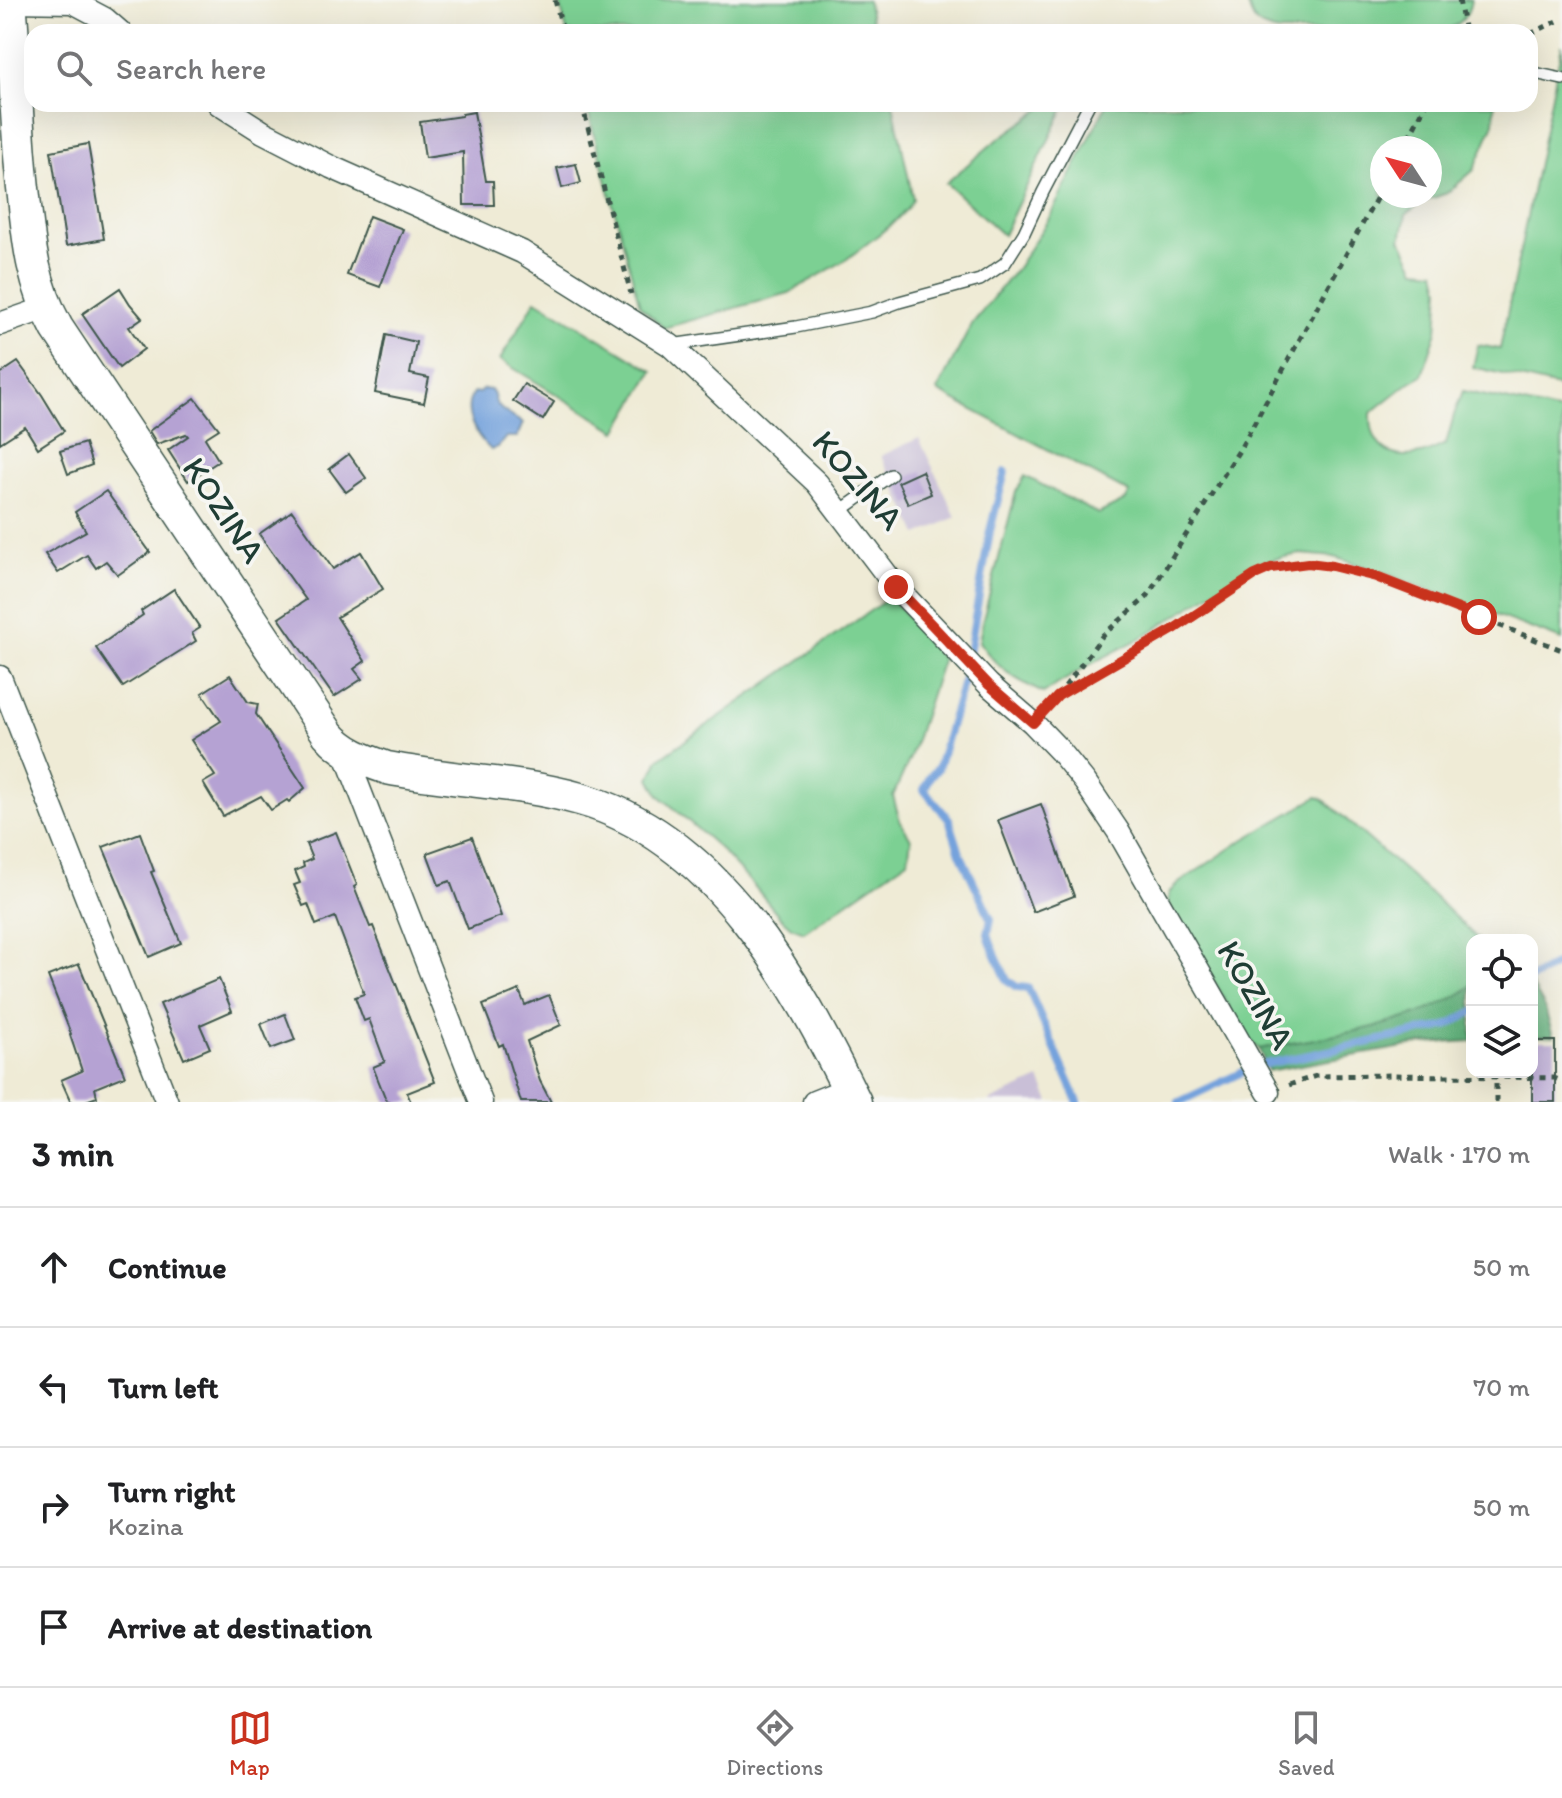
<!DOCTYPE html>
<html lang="en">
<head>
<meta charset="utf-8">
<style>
  :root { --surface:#fff; --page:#f2f2f2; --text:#202124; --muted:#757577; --line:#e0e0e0; --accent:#c8321e }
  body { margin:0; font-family:Itim,sans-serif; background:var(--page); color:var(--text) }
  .controls { position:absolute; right:24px; bottom:24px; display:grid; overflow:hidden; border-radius:16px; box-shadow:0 8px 32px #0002 }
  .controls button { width:72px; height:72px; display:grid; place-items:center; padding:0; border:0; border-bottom:2px solid var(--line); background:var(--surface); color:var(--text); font:40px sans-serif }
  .compass { position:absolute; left:1370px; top:136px; width:72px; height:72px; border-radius:50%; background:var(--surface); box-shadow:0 8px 32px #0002; rotate:306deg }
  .stop { position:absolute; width:24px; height:24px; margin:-18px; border:6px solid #c8321e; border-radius:50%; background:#fff }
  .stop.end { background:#c8321e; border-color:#fff; box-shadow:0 2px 8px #0008 }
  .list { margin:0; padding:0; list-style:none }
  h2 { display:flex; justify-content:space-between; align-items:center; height:104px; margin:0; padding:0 32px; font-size:34px }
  h2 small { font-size:26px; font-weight:400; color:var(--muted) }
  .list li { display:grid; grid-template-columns:52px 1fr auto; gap:24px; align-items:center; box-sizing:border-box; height:120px; padding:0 32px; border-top:2px solid var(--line) }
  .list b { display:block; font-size:30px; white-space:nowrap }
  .list p { margin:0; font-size:26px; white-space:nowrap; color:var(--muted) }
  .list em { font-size:26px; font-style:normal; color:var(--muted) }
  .icon { flex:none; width:44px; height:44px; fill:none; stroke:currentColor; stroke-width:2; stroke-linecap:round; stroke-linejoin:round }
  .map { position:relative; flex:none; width:1562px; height:1102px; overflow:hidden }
  .search { position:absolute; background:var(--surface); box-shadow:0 8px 32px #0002; left:24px; right:24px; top:24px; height:88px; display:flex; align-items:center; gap:20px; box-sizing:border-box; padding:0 28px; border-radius:24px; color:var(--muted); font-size:30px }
  .sheet { height:584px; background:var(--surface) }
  nav { display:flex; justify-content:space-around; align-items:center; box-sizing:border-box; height:112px; border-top:2px solid var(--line); background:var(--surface); font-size:22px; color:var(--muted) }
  nav a { display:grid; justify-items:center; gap:4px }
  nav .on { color:var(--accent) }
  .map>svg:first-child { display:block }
  .industrial { fill:#c9bfd7 }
  .green { fill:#7bd093; stroke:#4d8664; stroke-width:2; fill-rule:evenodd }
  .forest { fill:#64b27d; stroke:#427858; stroke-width:2 }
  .water { fill:#74a2dc; stroke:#4a7088; stroke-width:2 }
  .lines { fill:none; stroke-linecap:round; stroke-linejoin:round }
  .stream { stroke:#74a2dc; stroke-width:8 }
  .building { fill:#b5a2d3 }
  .lane-casing { stroke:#3e574c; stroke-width:14 }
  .street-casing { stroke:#3e574c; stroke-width:25 }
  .secondary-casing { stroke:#3e574c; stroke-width:35 }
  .path { stroke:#3e574c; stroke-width:5; stroke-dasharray:6 6; stroke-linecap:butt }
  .lane { stroke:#fff; stroke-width:11 }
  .street { stroke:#fff; stroke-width:22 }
  .secondary { stroke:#fff; stroke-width:32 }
  .route { stroke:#c8321e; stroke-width:10 }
  .labels { text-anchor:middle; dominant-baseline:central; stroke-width:7; stroke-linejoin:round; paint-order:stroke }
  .street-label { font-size:34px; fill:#1f3d34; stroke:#f6f6f2 }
</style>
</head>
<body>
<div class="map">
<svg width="1562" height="1102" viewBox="0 0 1562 1102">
  <rect width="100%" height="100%" fill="#f6f6f2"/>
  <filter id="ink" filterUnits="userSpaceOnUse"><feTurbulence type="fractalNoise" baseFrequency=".0125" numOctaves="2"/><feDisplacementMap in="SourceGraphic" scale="16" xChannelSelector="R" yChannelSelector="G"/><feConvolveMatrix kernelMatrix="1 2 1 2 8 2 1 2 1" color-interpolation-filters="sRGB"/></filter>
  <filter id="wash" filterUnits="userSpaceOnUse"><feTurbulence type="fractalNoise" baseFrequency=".006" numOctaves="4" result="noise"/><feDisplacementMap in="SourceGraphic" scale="32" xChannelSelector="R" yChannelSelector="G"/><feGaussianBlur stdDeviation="1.8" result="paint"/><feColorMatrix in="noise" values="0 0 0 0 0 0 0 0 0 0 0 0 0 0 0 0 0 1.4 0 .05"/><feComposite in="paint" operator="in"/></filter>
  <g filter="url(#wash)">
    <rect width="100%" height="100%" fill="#efebd6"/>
    <!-- industrial -->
    <g class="industrial">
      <polygon points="919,438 956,517 918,535 881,456"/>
      <polygon points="1040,1079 1050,1102 988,1102"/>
    </g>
    <!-- green -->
    <g class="green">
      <polygon points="559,0 867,0 874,32 567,32"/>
      <path d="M1247 0H1471C1468 21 1454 30 1434 32H1279C1257 28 1251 22 1247 0Z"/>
      <polygon points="1562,45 1562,388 1473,367 1478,345 1500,349"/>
      <polygon points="586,104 893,104 913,199 907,209 891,225 847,259 789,293 664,328 640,306"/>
      <polygon points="1048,104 1066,104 1003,235 946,183 993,143"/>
      <path d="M1107 104H1495L1494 123 1474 170 1447 193 1422 202 1406 215 1401 239 1416 269 1436 271 1440 288 1437 331 1422 375 1410 382 1371 413C1370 446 1389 462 1421 454 1430 452 1438 447 1446 444L1454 415 1463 391 1562 412V640L1379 571 1334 557 1301 554 1279 558 1264 562 1232 580 1141 638 1091 664 1043 693C1014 679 998 669 979 642L983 619 1016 492 1025 476 1098 514 1126 500 1130 493 937 391 972 324 1017 268 1048 220ZM1382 148H1430V196H1382Z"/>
      <polygon points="536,300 653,371 617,431 500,360"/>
      <polygon points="890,597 934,647 942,660 910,758 893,796 900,821 911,839 908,860 804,932 791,927 780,917 755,887 719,848 659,795 650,778 659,759"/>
      <path d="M1317 797 1323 799 1434 897 1478 939 1472 940V986C1416 1027 1327 1036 1259 1049L1248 1039 1168 903 1169 893 1176 885 1240 842Z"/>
    </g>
    <!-- forest -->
    <g class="forest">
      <polygon points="1532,985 1544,1006 1553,1036 1532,1037"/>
      <path d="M1472 986V1041L1421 1044 1268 1071 1259 1049C1327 1036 1416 1027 1472 986Z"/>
    </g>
    <!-- water -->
    <path class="water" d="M483 389 491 390 494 395C494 409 512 416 523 423L517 437H506L498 447 491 450C476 436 460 411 474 392L479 393Z"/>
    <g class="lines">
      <!-- stream -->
      <g class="stream">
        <polyline points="969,653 990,531 1005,472"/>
        <polyline points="965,675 938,768 930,777 924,790 949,819 960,853 991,919 988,933 991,944 1007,980 1017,987 1028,988 1078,1102"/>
        <polyline points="1532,978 1562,961"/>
        <polyline points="1261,1065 1447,1026 1472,1012"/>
        <polyline points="1179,1102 1249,1069"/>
      </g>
    </g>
    <g id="blocks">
      <!-- building -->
      <g class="building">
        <polygon points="474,112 486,181 493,181 494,205 464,205 463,152 425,158 420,122 462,116 462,114"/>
        <polygon points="88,144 104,239 66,246 51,151"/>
        <polygon points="576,164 581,183 562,188 557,168"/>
        <polygon points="369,216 403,229 380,287 347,275"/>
        <polygon points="120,288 130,304 142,318 129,327 144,349 119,368 82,314"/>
        <polygon points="386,335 416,342 410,374 429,378 424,403 375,393"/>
        <polygon points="18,362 42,395 64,431 38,448 25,427 0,443 0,374"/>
        <polygon points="524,384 554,402 543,420 513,401"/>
        <polygon points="195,398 219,429 205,438 219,461 188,481 168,450 188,436 186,434 157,444 149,431"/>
        <polygon points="85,443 92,465 68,474 60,451"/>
        <polygon points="349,454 366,478 346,492 329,469"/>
        <polygon points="922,471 931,494 908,504 898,482"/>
        <polygon points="106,491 150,552 118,575 106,561 96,568 87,555 58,573 45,554 86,531 75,512"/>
        <polygon points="292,511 333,569 361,552 383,589 337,617 365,661 354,669 362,679 334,697 279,618 306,600 259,534"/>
        <polygon points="174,589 200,628 192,633 196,641 123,687 96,648 143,615 141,611"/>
        <polygon points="230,675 248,702 258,704 256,714 305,788 289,802 287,800 271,810 261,796 223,816 203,783 215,776 191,740 221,721 202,693"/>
        <polygon points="1041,804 1074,896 1033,912 998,820"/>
        <polygon points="336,832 357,885 354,887 370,927 373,926 435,1082 407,1093 411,1102 387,1102 373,1067 385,1062 369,1019 364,1021 355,997 364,994 335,917 316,925 308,904 303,906 294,885 300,883 295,871 304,867 303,863 312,859 306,844"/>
        <polygon points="140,833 154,871 151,872 181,943 149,957 103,847"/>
        <polygon points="472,837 501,916 468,929 450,881 439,885 427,853"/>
        <polygon points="79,964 125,1076 95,1088 97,1097 83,1102 71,1102 61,1080 82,1071 70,1035 71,1034 48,976"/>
        <polygon points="219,979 232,1011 200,1025 210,1048 184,1059 160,1004"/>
        <polygon points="519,990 525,1005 549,995 561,1025 527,1041 540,1081 551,1102 521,1102 503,1044 499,1046 483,1005"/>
        <polygon points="285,1014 295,1040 271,1049 261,1024"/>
        <rect x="1532" y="1041" width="23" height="61"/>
      </g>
    </g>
  </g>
  <g filter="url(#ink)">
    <use href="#blocks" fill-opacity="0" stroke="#3e574c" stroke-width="2"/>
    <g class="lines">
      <defs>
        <g id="lane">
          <polyline points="1530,72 1562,79"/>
          <polyline points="671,345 796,327 872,312 899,302 980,280 1005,263 1024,233 1043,192 1089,104"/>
          <polyline points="839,512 891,475"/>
        </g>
        <g id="street">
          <polyline points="11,1 73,2 105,19 120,32"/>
          <polyline points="219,104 263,132 331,167 522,252 670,345 817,483 896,587 989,685 1033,723 1060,751 1085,782 1118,831 1268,1092"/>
          <polyline points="0,324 46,308"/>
          <polyline points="0,677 167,1102"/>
          <polyline points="344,750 481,1102"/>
          <polyline points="814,1102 849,1088"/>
        </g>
        <path id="secondary" d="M10 0C16 66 16 132 24 197 29 246 33 284 57 328L328 734C344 753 364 760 387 768 451 781 517 781 580 799 717 837 797 983 855 1102"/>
      </defs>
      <!-- lane casing -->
      <use href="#lane" class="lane-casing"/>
      <!-- street casing -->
      <use href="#street" class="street-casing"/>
      <!-- secondary casing -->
      <use href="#secondary" class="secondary-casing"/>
      <!-- path -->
      <g class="path">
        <polyline points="555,0 563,32"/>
        <polyline points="1459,0 1465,32"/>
        <polyline points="1530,34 1562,19"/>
        <polyline points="582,104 631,294"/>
        <polyline points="1403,148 1426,104"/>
        <polyline points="1058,696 1103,635 1147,597 1240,449 1382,188"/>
        <polyline points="1047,708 1058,696 1174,629 1255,575 1271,568 1283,565 1308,563 1332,566 1376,577 1562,650"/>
        <polyline points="1289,1085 1316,1076 1394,1075 1554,1078 1562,1081"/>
        <polyline points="1496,1102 1496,1078"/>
      </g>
      <!-- lane -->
      <use href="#lane" class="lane"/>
      <!-- street -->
      <use href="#street" class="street"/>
      <!-- secondary -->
      <use href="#secondary" class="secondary"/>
    </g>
  </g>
  <g class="lines" filter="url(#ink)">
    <!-- route -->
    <polyline class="route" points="896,587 989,685 1033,723 1058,696 1174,629 1255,575 1271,568 1308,563 1332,566 1376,577 1479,617"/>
  </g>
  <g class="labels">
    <!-- street labels -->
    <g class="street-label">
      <text transform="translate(858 480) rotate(49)">KOZINA</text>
      <text transform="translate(224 510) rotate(56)">KOZINA</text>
      <text transform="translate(1256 995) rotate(60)">KOZINA</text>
    </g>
  </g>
</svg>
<div class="controls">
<button><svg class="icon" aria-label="locate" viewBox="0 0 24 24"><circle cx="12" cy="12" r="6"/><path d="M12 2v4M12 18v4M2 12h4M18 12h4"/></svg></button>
<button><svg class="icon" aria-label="layers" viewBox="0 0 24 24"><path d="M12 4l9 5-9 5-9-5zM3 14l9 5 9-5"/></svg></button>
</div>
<svg class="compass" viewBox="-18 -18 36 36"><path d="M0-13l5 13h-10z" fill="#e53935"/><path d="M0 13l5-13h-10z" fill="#757577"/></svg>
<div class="stop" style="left:1479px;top:617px"></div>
<div class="stop end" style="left:896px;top:587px"></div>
<div class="search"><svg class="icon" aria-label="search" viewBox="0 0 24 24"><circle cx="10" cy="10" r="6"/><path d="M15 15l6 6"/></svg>Search here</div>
</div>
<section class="sheet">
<h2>3 min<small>Walk · 170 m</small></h2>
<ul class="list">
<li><svg class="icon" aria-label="ahead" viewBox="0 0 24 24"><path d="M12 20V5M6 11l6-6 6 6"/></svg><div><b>Continue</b></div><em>50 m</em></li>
<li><svg class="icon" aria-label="left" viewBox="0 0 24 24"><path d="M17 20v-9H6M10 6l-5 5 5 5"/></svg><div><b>Turn left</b></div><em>70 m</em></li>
<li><svg class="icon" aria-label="right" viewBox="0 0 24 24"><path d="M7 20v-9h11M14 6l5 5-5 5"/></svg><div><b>Turn right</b><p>Kozina</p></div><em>50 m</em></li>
<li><svg class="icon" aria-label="arrive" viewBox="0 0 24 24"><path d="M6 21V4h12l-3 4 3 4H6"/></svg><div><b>Arrive at destination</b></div></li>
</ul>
</section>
<nav>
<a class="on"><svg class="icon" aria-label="map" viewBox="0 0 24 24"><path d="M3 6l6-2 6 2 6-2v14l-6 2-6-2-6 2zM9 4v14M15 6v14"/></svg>Map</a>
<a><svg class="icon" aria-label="directions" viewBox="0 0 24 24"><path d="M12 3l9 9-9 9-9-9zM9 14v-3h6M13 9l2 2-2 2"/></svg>Directions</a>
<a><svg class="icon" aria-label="saved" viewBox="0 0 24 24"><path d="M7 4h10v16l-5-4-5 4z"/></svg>Saved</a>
</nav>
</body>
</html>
